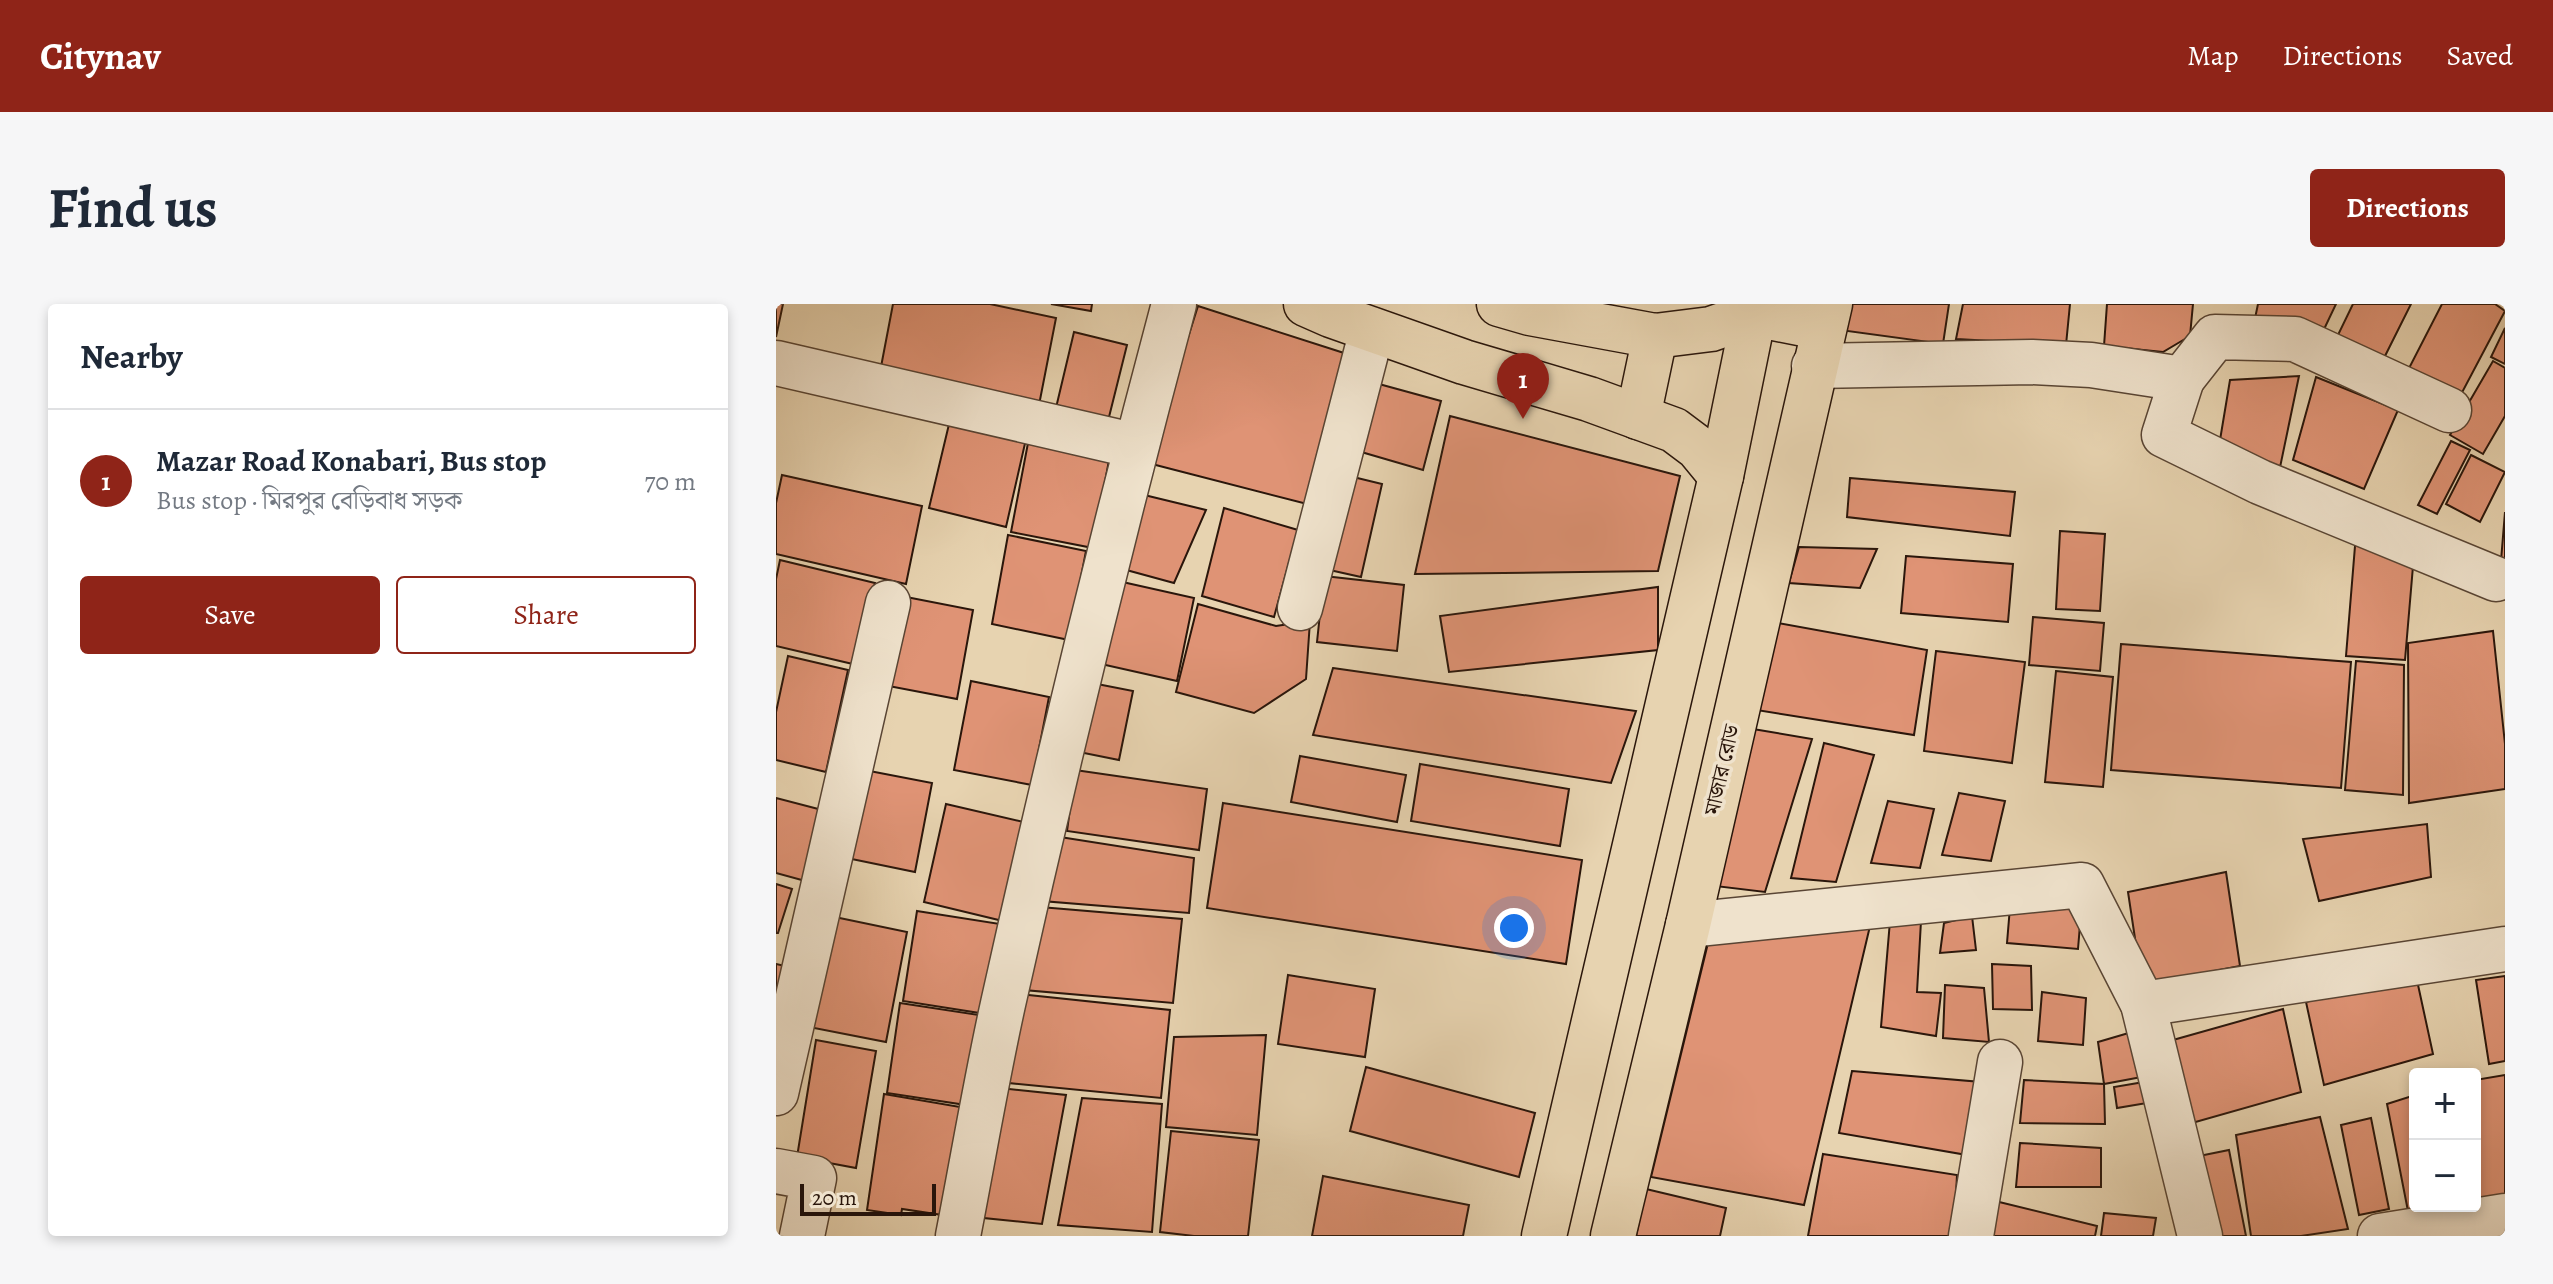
<!DOCTYPE html>
<html lang="en">
<head>
<meta charset="utf-8">
<style>
  :root { --surface:#fff; --page:#f6f6f7; --text:#1f2937; --muted:#747a83; --line:#e0e1e3; --accent:#8f2418 }
  body { margin:0; font-family:Alegreya,"Noto Serif Bengali",serif; background:var(--page); color:var(--text) }
  .controls { position:absolute; right:24px; bottom:24px; display:grid; overflow:hidden; border-radius:8px; box-shadow:0 4px 12px #0003 }
  .controls button { width:72px; height:72px; display:grid; place-items:center; padding:0; border:0; border-bottom:2px solid var(--line); background:var(--surface); color:var(--text); font:40px sans-serif }
  .scale { position:absolute; left:24px; bottom:20px; width:136px; box-sizing:border-box; padding-left:8px; border:4px solid #2a160b; border-top:0; font-size:22px; line-height:28px; white-space:nowrap; color:#2a160b; -webkit-text-stroke:6px #efe2cc; paint-order:stroke }
  .you { position:absolute; left:738px; top:624px; width:28px; height:28px; margin:-20px; border:6px solid #fff; border-radius:50%; background:#1a73e8; box-shadow:0 0 0 12px #1a73e833 }
  .badge { display:grid; place-items:center; width:52px; height:52px; border-radius:50%; background:var(--accent); color:#fff; font-size:26px; font-weight:700 }
  .pin { position:absolute; translate:-50% -66px; filter:drop-shadow(0 2px 4px #0008) }
  .pin::after { content:''; position:absolute; top:42px; width:28px; height:24px; background:inherit; clip-path:polygon(0 0,100% 0,50% 100%) }
  .list { margin:0; padding:0; list-style:none }
  h2 { display:flex; justify-content:space-between; align-items:center; height:104px; margin:0; padding:0 32px; font-size:34px }
  h2 small { font-size:26px; font-weight:400; color:var(--muted) }
  .list li { display:grid; grid-template-columns:52px 1fr auto; gap:24px; align-items:center; box-sizing:border-box; height:144px; padding:0 32px; border-top:2px solid var(--line) }
  .list b { display:block; font-size:30px; white-space:nowrap }
  .list p { margin:0; font-size:26px; white-space:nowrap; color:var(--muted) }
  .list em { font-size:26px; font-style:normal; color:var(--muted) }
  .actions { display:flex; gap:16px; padding:24px 32px }
  .actions a { flex:1; padding:18px 0; border:2px solid var(--accent); border-radius:8px; text-align:center; font-size:28px; color:var(--accent) }
  .actions .main { background:var(--accent); color:#fff }
  .map { position:relative; flex:none; width:1729px; height:932px; overflow:hidden; border-radius:8px }
  header { display:flex; align-items:center; gap:48px; box-sizing:border-box; height:112px; padding:0 40px; background:var(--accent); color:#fff }
  header strong { font-size:38px }
  nav { display:flex; gap:44px; margin-inline-start:auto; font-size:28px }
  .intro { display:flex; align-items:center; justify-content:space-between; box-sizing:border-box; height:192px; padding:0 48px }
  h1 { margin:0; font-size:56px }
  .button { padding:20px 36px; border-radius:8px; background:var(--accent); color:#fff; font-size:28px; font-weight:700 }
  main { display:flex; gap:48px; padding:0 48px }
  aside { flex:1; background:var(--surface); border-radius:8px; box-shadow:0 4px 12px #0003 }
  .map>svg:first-child { display:block }
  .building { fill:#df9375; stroke:#2a160b; stroke-width:2 }
  .lines { fill:none; stroke-linecap:round; stroke-linejoin:round }
  .minor-casing { stroke:#594534; stroke-width:47 }
  .major-casing { stroke:#2a160b; stroke-width:47 }
  .highway-casing { stroke:#2a160b; stroke-width:47 }
  .minor { stroke:#efe2cc; stroke-width:44 }
  .major { stroke:#e7d3b0; stroke-width:44 }
  .highway { stroke:#e7d3b0; stroke-width:44 }
  .labels { text-anchor:middle; dominant-baseline:central; stroke-width:7; stroke-linejoin:round; paint-order:stroke }
  .street-label { font-size:22px; fill:#2a160b; stroke:#efe2cc }
</style>
</head>
<body>
<header>
<strong>Citynav</strong>
<nav><a>Map</a><a>Directions</a><a>Saved</a></nav>
</header>
<div class="intro"><h1>Find us</h1><a class="button">Directions</a></div>
<main>
<aside>
<h2>Nearby<small></small></h2>
<ul class="list">
<li><span class="badge">1</span><div><b>Mazar Road Konabari, Bus stop</b><p>Bus stop · মিরপুর বেড়িবাধ সড়ক</p></div><em>70 m</em></li>
</ul>
<div class="actions"><a class="main">Save</a><a>Share</a></div>
</aside>
<div class="map">
<svg width="1729" height="932" viewBox="0 0 1729 932">
  <rect width="100%" height="100%" fill="#e7d3b0"/>
  <filter id="stains"><feTurbulence type="fractalNoise" baseFrequency=".0025" numOctaves="4"/><feColorMatrix values="0 0 0 0 .2 0 0 0 0 .09 0 0 0 0 .02 0 0 0 .5 -.17"/></filter>
  <radialGradient id="worn" r=".72"><stop offset=".6" stop-color="#630" stop-opacity="0"/><stop offset="1" stop-color="#630" stop-opacity=".3"/></radialGradient>
  <!-- building -->
  <g class="building">
    <polygon points="0,0 7,0 0,33"/>
    <polygon points="117,0 214,0 280,14 263,101 104,68"/>
    <polygon points="275,0 316,0 315,7"/>
    <polygon points="1072,0 1173,0 1167,40 1064,26"/>
    <polygon points="1187,0 1294,0 1290,41 1180,35"/>
    <polygon points="1331,0 1417,0 1414,32 1387,48 1328,42"/>
    <polygon points="1482,0 1560,0 1541,40 1477,24"/>
    <polygon points="1577,0 1635,0 1605,60 1560,35"/>
    <polygon points="1666,0 1719,0 1729,7 1681,98 1630,70"/>
    <polygon points="422,2 568,49 539,202 372,159"/>
    <polygon points="1729,24 1729,60 1715,53"/>
    <polygon points="298,28 351,41 331,121 279,108"/>
    <polygon points="1717,57 1729,64 1729,112 1707,150 1674,131"/>
    <polygon points="1523,72 1502,173 1441,154 1454,76"/>
    <polygon points="1540,73 1622,106 1588,185 1517,156"/>
    <polygon points="592,77 665,97 647,166 575,145"/>
    <polygon points="674,112 904,172 882,267 639,270"/>
    <polygon points="174,116 250,135 230,223 153,204"/>
    <polygon points="1675,137 1694,146 1661,210 1642,201"/>
    <polygon points="252,139 333,156 317,244 235,228"/>
    <polygon points="1695,151 1729,168 1704,218 1670,200"/>
    <polygon points="6,171 146,202 130,280 0,250 0,199"/>
    <polygon points="569,171 606,180 585,273 549,265"/>
    <polygon points="1074,174 1239,188 1234,232 1071,213"/>
    <polygon points="360,189 430,206 398,279 343,264"/>
    <polygon points="448,204 522,226 498,313 426,292"/>
    <polygon points="1729,208 1729,259 1725,257"/>
    <polygon points="1284,227 1329,230 1324,307 1280,305"/>
    <polygon points="1580,230 1637,262 1629,356 1570,352"/>
    <polygon points="232,231 310,247 293,336 216,320"/>
    <polygon points="1023,243 1101,245 1084,284 1013,279"/>
    <polygon points="1130,252 1237,260 1232,318 1125,309"/>
    <polygon points="4,256 99,279 81,361 0,342 0,275"/>
    <polygon points="548,272 628,281 621,347 541,338"/>
    <polygon points="342,277 418,294 401,377 325,360"/>
    <polygon points="882,283 882,346 673,368 664,312"/>
    <polygon points="120,291 197,306 181,395 102,380"/>
    <polygon points="422,300 500,322 534,317 530,375 478,409 400,388"/>
    <polygon points="1257,313 1328,319 1324,367 1253,361"/>
    <polygon points="985,316 1151,346 1138,431 968,404"/>
    <polygon points="1717,327 1729,440 1729,485 1633,499 1632,339"/>
    <polygon points="1345,340 1575,358 1565,484 1335,466"/>
    <polygon points="1160,347 1249,358 1236,459 1148,447"/>
    <polygon points="12,352 72,366 50,468 0,456 0,408"/>
    <polygon points="1580,357 1628,361 1627,491 1569,486"/>
    <polygon points="557,364 860,407 835,479 537,431"/>
    <polygon points="1280,367 1337,373 1327,483 1269,478"/>
    <polygon points="195,377 273,393 256,481 178,466"/>
    <polygon points="316,379 357,387 343,456 303,448"/>
    <polygon points="977,425 1036,435 989,588 939,582"/>
    <polygon points="1048,439 1098,451 1060,578 1015,574"/>
    <polygon points="524,452 630,471 621,518 515,498"/>
    <polygon points="644,460 793,485 784,542 635,517"/>
    <polygon points="78,464 156,479 139,568 61,552"/>
    <polygon points="299,466 431,485 423,546 291,527"/>
    <polygon points="1183,489 1229,497 1215,557 1166,551"/>
    <polygon points="0,494 50,507 33,578 0,569"/>
    <polygon points="1112,497 1158,505 1144,564 1095,559"/>
    <polygon points="447,499 806,556 790,660 431,604"/>
    <polygon points="170,500 252,519 231,618 148,598"/>
    <polygon points="1651,520 1655,573 1543,597 1527,535"/>
    <polygon points="284,533 418,554 413,609 266,597"/>
    <polygon points="1450,568 1464,662 1366,681 1352,588"/>
    <polygon points="0,580 16,585 2,629 0,629"/>
    <polygon points="1235,591 1306,597 1302,645 1231,639"/>
    <polygon points="264,603 406,615 397,699 248,686"/>
    <polygon points="141,607 224,620 210,710 127,697"/>
    <polygon points="54,612 131,628 110,738 33,723"/>
    <polygon points="1196,612 1200,646 1164,649 1168,619"/>
    <polygon points="1114,617 1145,617 1141,688 1165,689 1160,732 1105,723"/>
    <polygon points="1094,622 1028,901 875,873 932,639"/>
    <polygon points="0,660 9,662 0,701"/>
    <polygon points="1216,660 1255,662 1256,706 1217,705"/>
    <polygon points="1639,667 1657,750 1548,781 1530,698"/>
    <polygon points="512,671 599,685 589,753 502,740"/>
    <polygon points="1729,672 1729,757 1713,760 1700,676"/>
    <polygon points="1169,681 1208,684 1213,738 1167,734"/>
    <polygon points="1266,688 1310,694 1307,741 1262,737"/>
    <polygon points="243,690 394,706 385,794 233,779"/>
    <polygon points="124,699 203,711 190,801 111,789"/>
    <polygon points="1507,705 1525,788 1416,819 1397,736"/>
    <polygon points="1356,728 1371,772 1328,780 1322,738"/>
    <polygon points="490,731 481,831 390,823 398,733"/>
    <polygon points="40,736 100,747 80,864 21,853"/>
    <polygon points="590,763 759,809 743,873 574,827"/>
    <polygon points="1076,767 1205,778 1191,851 1063,829"/>
    <polygon points="1729,771 1729,893 1699,898 1699,776"/>
    <polygon points="1248,776 1328,780 1329,820 1244,819"/>
    <polygon points="1374,777 1377,798 1341,804 1338,783"/>
    <polygon points="224,784 290,791 266,920 198,913"/>
    <polygon points="108,790 190,804 173,912 126,905 125,911 91,906"/>
    <polygon points="1639,791 1639,902 1659,902 1632,907 1611,800"/>
    <polygon points="306,794 386,800 376,928 282,921"/>
    <polygon points="1544,813 1572,925 1525,932 1475,932 1460,831"/>
    <polygon points="1595,814 1613,905 1583,911 1565,821"/>
    <polygon points="395,827 483,836 472,932 418,932 384,928"/>
    <polygon points="1244,839 1325,844 1325,883 1240,883"/>
    <polygon points="1453,846 1470,932 1439,932 1423,852"/>
    <polygon points="1047,850 1181,871 1178,932 1032,932"/>
    <polygon points="547,872 693,901 687,932 536,932"/>
    <polygon points="870,885 950,904 944,932 860,932"/>
    <polygon points="1215,896 1321,922 1319,932 1207,932"/>
    <polygon points="1328,909 1380,914 1377,932 1325,932"/>
  </g>
  <g class="lines">
    <defs>
      <g id="minor">
        <polyline points="0,59 360,142"/>
        <polyline points="1038,62 1256,58 1315,61 1406,75 1439,33 1519,35 1673,106"/>
        <polyline points="1406,75 1388,131 1484,178 1720,275"/>
        <polyline points="524,304 596,26"/>
        <polyline points="912,621 1306,581 1367,700 1424,932"/>
        <polyline points="1367,700 1729,645"/>
        <polyline points="0,789 112,299"/>
        <polyline points="0,867 38,874 26,932"/>
        <path d="M182 932C197 855 210 777 227 700 279 466 336 232 398 0"/>
        <polyline points="1195,932 1224,758"/>
        <polyline points="1604,932 1729,912"/>
      </g>
      <g id="major">
        <polyline points="978,10 1048,24"/>
        <polyline points="768,932 945,172 980,0"/>
        <polyline points="837,932 912,621 1054,0"/>
      </g>
      <g id="highway">
        <polyline points="530,0 555,11 688,58 813,95 898,126 922,144 945,172"/>
        <polyline points="723,0 754,9 879,32 935,25 978,10"/>
        <polyline points="862,113 879,32"/>
      </g>
    </defs>
    <!-- minor casing -->
    <use href="#minor" class="minor-casing"/>
    <!-- major casing -->
    <use href="#major" class="major-casing"/>
    <!-- highway casing -->
    <use href="#highway" class="highway-casing"/>
    <!-- minor -->
    <use href="#minor" class="minor"/>
    <!-- major -->
    <use href="#major" class="major"/>
    <!-- highway -->
    <use href="#highway" class="highway"/>
  </g>
  <g class="labels">
    <!-- street labels -->
    <g class="street-label">
      <text transform="translate(946 466) rotate(-77)">মাজার রোড</text>
    </g>
  </g>
  <rect width="100%" height="100%" filter="url(#stains)"/>
  <rect width="100%" height="100%" fill="url(#worn)"/>
</svg>
<div class="controls">
<button>+</button>
<button>−</button>
</div>
<div class="scale">20 m</div>
<div class="you"></div>
<div class="pin badge" style="left:747px;top:115px">1</div>
</div>
</main>
</body>
</html>
